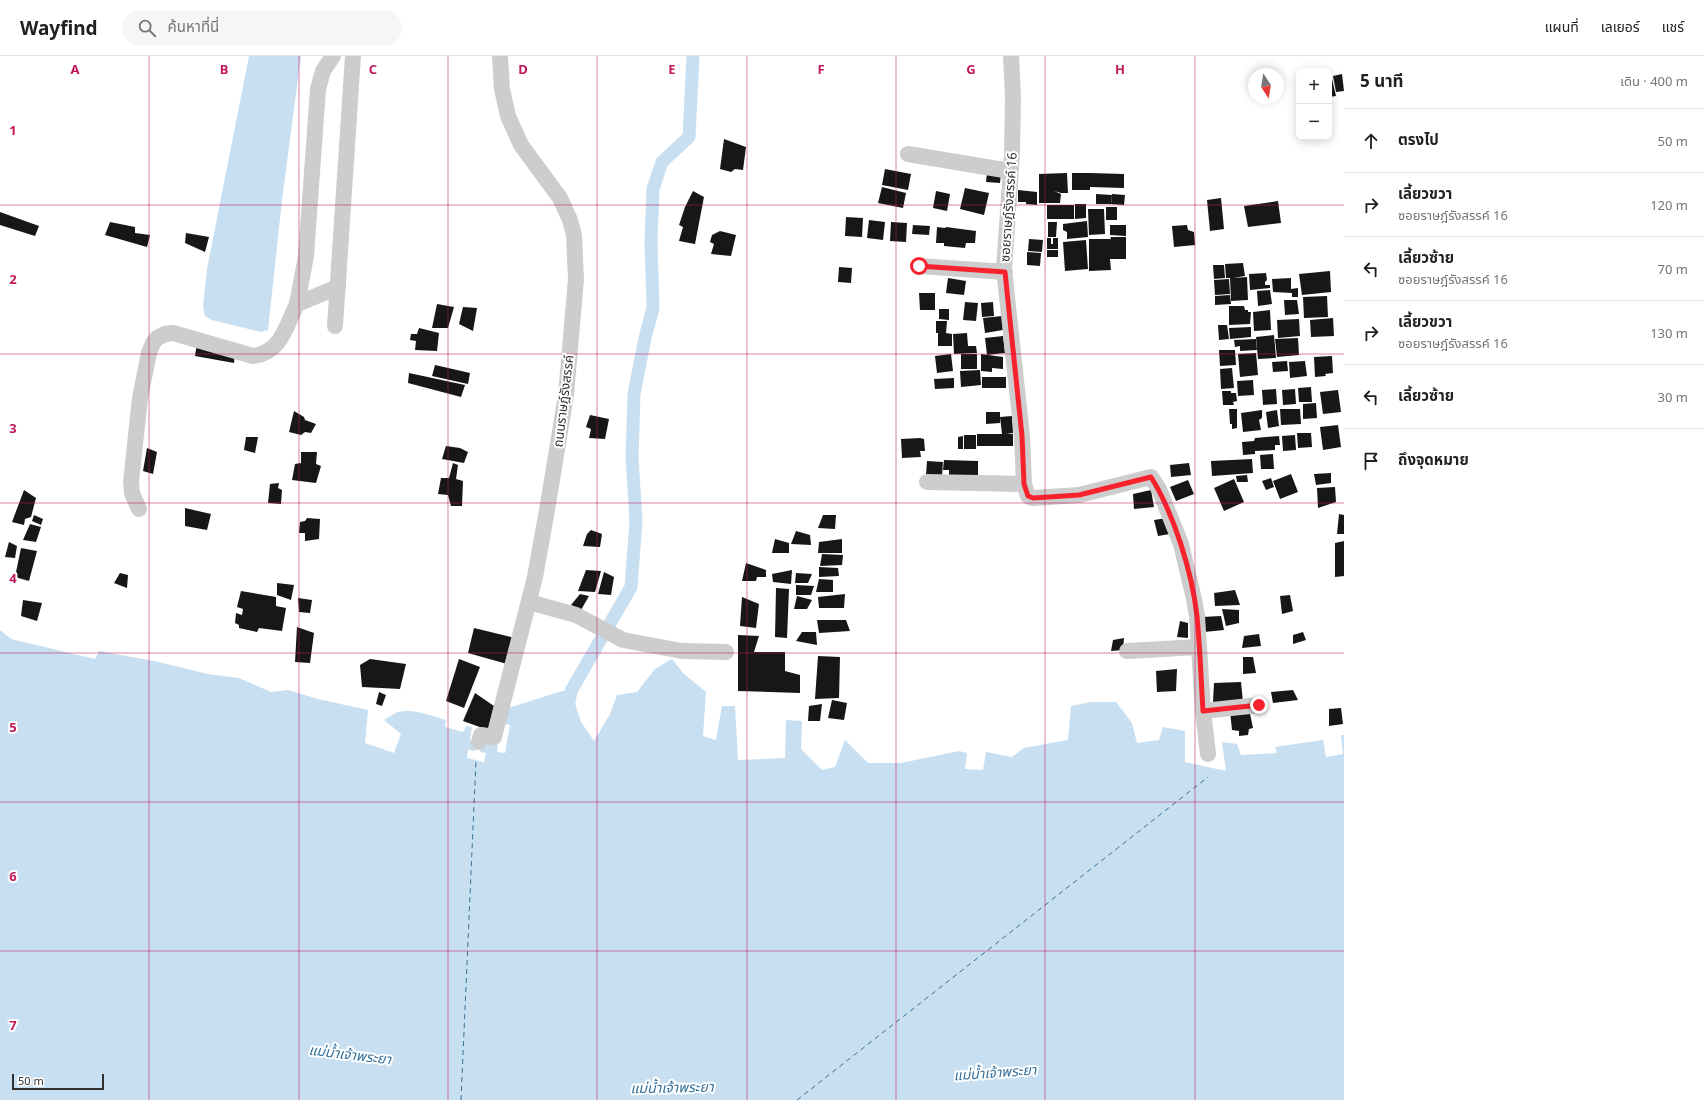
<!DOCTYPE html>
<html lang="th">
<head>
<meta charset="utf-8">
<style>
  :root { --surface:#fff; --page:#f6f6f6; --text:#202124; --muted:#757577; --line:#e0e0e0 }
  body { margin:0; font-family:"Noto Sans","Noto Sans Thai",sans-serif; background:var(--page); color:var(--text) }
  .controls { position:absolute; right:12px; top:12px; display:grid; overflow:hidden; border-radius:8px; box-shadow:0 2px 10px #0003 }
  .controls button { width:36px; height:36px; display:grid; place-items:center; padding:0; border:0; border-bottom:1px solid var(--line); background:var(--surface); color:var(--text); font:20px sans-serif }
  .compass { position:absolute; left:1248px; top:12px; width:36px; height:36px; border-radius:50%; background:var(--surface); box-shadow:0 2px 10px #0003; rotate:168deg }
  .scale { position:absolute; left:12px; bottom:10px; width:92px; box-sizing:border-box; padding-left:4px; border:2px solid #303030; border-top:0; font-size:11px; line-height:14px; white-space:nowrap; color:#303030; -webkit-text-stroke:3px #fff; paint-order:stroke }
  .stop { position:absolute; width:12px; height:12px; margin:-9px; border:3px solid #f7222c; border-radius:50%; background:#fff }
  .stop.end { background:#f7222c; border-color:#fff; box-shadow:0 1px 4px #0008 }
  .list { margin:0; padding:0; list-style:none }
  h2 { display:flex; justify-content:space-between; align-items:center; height:52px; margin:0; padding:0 16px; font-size:17px }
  h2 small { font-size:13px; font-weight:400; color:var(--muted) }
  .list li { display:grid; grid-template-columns:26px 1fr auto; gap:12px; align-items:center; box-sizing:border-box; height:64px; padding:0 16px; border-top:1px solid var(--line) }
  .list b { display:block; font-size:15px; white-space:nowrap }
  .list p { margin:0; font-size:13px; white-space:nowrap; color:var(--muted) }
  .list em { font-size:13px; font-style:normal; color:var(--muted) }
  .icon { flex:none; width:22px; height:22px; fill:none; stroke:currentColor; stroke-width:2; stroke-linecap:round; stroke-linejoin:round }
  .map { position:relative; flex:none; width:1344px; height:1044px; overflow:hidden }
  header { display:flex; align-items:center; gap:24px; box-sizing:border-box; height:56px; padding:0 20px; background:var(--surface); border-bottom:1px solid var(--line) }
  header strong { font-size:19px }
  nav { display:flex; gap:22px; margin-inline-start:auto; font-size:14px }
  .search { width:280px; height:36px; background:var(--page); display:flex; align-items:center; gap:10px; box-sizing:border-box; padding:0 14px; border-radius:22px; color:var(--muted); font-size:15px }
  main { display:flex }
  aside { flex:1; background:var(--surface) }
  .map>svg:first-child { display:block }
  .water { fill:#c7dff0 }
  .pier { fill:#fff }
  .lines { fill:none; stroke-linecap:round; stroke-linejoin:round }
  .canal { stroke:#c7dff0; stroke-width:13 }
  .ferry { stroke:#35719b; stroke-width:1; stroke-dasharray:5 4; stroke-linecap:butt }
  .building { fill:#171717 }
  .minor { stroke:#cdcdcd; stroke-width:16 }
  .route { stroke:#f7222c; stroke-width:5 }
  .grid { fill:none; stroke:#c2185b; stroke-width:1; stroke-opacity:0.55 }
  .labels { text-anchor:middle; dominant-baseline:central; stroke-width:4; stroke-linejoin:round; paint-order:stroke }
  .street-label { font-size:13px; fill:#303030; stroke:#fff }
  .water-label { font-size:14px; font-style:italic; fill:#35719b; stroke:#fff }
  .grid-label { font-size:13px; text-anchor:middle; font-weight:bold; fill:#c2185b; stroke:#fff; stroke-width:4; stroke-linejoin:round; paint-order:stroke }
</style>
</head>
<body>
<header>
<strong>Wayfind</strong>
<div class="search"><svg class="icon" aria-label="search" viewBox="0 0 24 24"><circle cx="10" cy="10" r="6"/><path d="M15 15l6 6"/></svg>ค้นหาที่นี่</div>
<nav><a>แผนที่</a><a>เลเยอร์</a><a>แชร์</a></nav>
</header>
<main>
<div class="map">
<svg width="1344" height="1044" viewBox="0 0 1344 1044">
  <rect width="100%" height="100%" fill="#fff"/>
  <!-- water -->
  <g class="water">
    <polygon points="249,0 301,0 282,144 268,274 261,276 212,264 205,260 203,251 207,213"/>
    <path d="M0 574 11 583 95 603 99 595 154 605 208 618 239 622 271 636 288 634 318 643 368 654 365 687 394 697 401 678 384 664C388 662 394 657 398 656 413 652 432 660 446 664L445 671 463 676 466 670 472 671 470 684 498 689 497 696 505 697 510 669 505 668 508 652 562 635H571L581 666 594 685 610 658 617 639 637 636 655 613 672 603 684 618 706 636 703 680 716 684 722 650H735L738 704 785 702 786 664 802 665 801 693 822 714 835 711 845 684 868 707H901L959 695 967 697 965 713 983 714 986 696 1012 701 1024 692 1068 684 1071 650 1091 646H1116L1132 667 1137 687 1159 684 1163 671 1185 675V706L1226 715 1222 686 1237 688 1241 699 1277 697 1275 691 1323 684 1326 701 1343 698 1341 679H1344V1044H0Z"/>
  </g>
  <!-- pier -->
  <polygon class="pier" points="477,686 482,686 480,696 486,697 484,706 467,702 468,694 475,695"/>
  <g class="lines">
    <!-- canal -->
    <polyline class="canal" points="568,651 571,635 631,531 636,465 632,401 634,338 645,282 653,252 651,184 653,133 662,106 689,81 693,0"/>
    <!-- ferry -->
    <g class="ferry">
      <polyline points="461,1044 476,704"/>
      <polyline points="797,1044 1208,721"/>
    </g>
  </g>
  <!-- building -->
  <g class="building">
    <polygon points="1342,18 1344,35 1336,36 1333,20"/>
    <polygon points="1329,23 1332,23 1336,40 1329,41"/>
    <polygon points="724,83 746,91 743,114 735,113 731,116 720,113"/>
    <polygon points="885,113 911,118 908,134 882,129"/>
    <polygon points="987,116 1001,118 1000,127 986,126"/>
    <polygon points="1067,117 1068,137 1061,137 1054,135 1061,138 1060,147 1039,147 1039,118"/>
    <polygon points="1072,117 1090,117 1090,123 1090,117 1124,118 1124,132 1090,131 1090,134 1072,134"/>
    <polygon points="882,131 906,137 903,152 878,147"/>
    <polygon points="965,132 989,137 984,159 960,153"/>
    <polygon points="1018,134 1037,136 1037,149 1026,148 1026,146 1018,146"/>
    <polygon points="693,135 704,141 695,188 679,185 683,171 679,169 685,151"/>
    <polygon points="936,135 950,138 947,155 933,152"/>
    <polygon points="1096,138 1112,139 1111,148 1096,148"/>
    <polygon points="1112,138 1125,139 1124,149 1111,148"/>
    <polygon points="1221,142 1224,173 1210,175 1207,144"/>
    <polygon points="1278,145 1281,167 1248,171 1244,150"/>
    <polygon points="1075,148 1086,148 1086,162 1075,163"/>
    <rect x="1047" y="149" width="27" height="14"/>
    <rect x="1106" y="151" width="11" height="13"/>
    <polygon points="1088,153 1104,153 1105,178 1089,179"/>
    <polygon points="0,156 39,170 35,180 0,169"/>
    <polygon points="846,161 863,162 862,181 845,180"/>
    <polygon points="869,164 885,166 883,184 867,182"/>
    <polygon points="1087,165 1088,181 1067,183 1067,176 1063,174 1063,168"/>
    <polygon points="110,166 135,171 135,177 150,179 147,191 105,179"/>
    <polygon points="891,166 907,167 906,186 890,185"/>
    <polygon points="1048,166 1057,166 1056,181 1048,181"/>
    <polygon points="913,169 930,170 929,179 912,178"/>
    <polygon points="1110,169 1126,169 1126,180 1110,179"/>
    <polygon points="1187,169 1188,174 1194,176 1195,189 1174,191 1172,170"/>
    <polygon points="937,171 945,172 946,171 976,175 975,187 966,187 965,192 944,190 944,187 936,187"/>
    <polygon points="720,175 736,179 731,200 711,198 714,188 710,186 712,179"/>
    <polygon points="186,177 209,181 205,196 185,187"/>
    <polygon points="1111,181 1126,181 1126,203 1110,203 1111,214 1089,215 1089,183 1110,183 1110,184"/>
    <polygon points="1047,182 1051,182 1051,188 1053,188 1053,182 1058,182 1058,193 1047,193"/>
    <polygon points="1029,183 1043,184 1042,196 1028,195"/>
    <polygon points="1086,184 1088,213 1065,215 1063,186"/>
    <rect x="1047" y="194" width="11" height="7"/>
    <polygon points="1027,196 1041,197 1040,210 1027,209"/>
    <polygon points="1243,207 1245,220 1233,222 1247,221 1248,244 1231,245 1230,222 1226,222 1225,208"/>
    <polygon points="1213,209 1224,209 1225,222 1214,223"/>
    <polygon points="839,211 852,212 851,227 838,226"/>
    <polygon points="1330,215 1331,236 1302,239 1299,218"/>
    <polygon points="1266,217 1267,224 1265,226 1265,229 1270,229 1270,232 1250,234 1249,218"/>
    <polygon points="948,222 966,225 964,239 946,237"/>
    <polygon points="1291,222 1291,233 1298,232 1298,241 1292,241 1292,237 1273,236 1272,223"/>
    <polygon points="1229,223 1230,238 1215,239 1214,224"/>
    <polygon points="1270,234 1272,248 1258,250 1257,235"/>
    <polygon points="919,237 935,237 935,254 920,254"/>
    <polygon points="1230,239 1231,248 1215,249 1215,240"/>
    <polygon points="1327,240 1328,261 1304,262 1303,241"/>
    <polygon points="1284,244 1297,244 1299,258 1285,259"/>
    <polygon points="965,246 978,247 976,265 963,264"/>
    <polygon points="993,246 994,260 982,261 981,247"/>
    <polygon points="437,248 454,251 448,272 432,272"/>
    <polygon points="1229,250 1244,250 1245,254 1248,254 1248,256 1251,256 1250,268 1229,269"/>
    <polygon points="463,251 477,252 473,275 459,268"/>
    <polygon points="939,253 949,253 949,264 939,263"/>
    <polygon points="1270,254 1271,274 1254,275 1253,256"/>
    <polygon points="1002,260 1003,274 985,277 983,262"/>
    <polygon points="1333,262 1334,280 1311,281 1310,264"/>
    <polygon points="1299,263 1300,280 1278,282 1277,264"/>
    <polygon points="936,265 947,265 946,277 952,278 952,290 938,290 938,277 936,277"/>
    <polygon points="1218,269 1227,269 1229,283 1219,284"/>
    <polygon points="1251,271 1251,281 1230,283 1229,272"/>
    <polygon points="419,272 439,277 437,295 415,294 416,285 410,284 411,278 417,278"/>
    <polygon points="967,277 968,290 976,290 977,297 954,298 953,278"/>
    <polygon points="1274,279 1276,302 1258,303 1256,281"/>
    <polygon points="1003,280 1005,297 987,299 985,282"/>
    <polygon points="1298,282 1299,299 1277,301 1275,283"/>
    <polygon points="1256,283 1257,294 1240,295 1240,290 1235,291 1234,284"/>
    <polygon points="197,287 235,297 234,307 195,300"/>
    <polygon points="1219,294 1235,294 1236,309 1220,310"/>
    <polygon points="1256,297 1258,319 1240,321 1238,298"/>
    <polygon points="951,298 953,315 937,317 935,300"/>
    <rect x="961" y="298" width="16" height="15"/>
    <polygon points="981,298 1003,301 1003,313 992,312 992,316 981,315"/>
    <polygon points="1332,300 1333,317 1325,318 1326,320 1315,321 1314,301"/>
    <polygon points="1287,305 1288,315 1273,316 1272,306"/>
    <polygon points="1305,305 1307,320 1290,322 1289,306"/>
    <polygon points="435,309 470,317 468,328 432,320"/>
    <polygon points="1232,312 1234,332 1221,333 1220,313"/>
    <polygon points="980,314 981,329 961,331 960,315"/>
    <polygon points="409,317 465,329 461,341 408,327"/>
    <rect x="982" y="321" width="24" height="11"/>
    <polygon points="954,322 954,332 935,333 934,323"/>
    <polygon points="1253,324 1254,339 1238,340 1237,325"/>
    <polygon points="1311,331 1312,346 1299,346 1298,332"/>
    <polygon points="1276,333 1277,348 1263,349 1262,334"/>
    <polygon points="1295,333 1296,348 1283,349 1282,334"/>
    <polygon points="1338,334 1341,356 1323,358 1320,336"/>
    <polygon points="1222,335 1231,335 1231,337 1236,337 1237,345 1233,346 1234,349 1223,349"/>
    <polygon points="1316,347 1317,362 1303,363 1303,348"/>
    <polygon points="1229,353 1237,353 1237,372 1232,373 1232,368 1230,368"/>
    <polygon points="1280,353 1300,353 1301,368 1281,369"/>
    <polygon points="1262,354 1262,362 1259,364 1261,374 1243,376 1241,357"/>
    <polygon points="1277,354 1279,370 1268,372 1266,356"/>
    <polygon points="294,355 304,361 305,364 316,368 311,377 305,376 301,379 289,376"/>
    <polygon points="986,356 1000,356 1000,367 986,368"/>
    <polygon points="590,359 609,363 605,383 589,382 591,373 586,371"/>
    <polygon points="1012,360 1013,377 1006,378 1013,378 1013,390 977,390 977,378 1002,378 1000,361"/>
    <polygon points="1338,369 1341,391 1323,394 1320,371"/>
    <polygon points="1297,377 1311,377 1312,391 1298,392"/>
    <rect x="964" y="379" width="12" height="14"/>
    <polygon points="1295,379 1296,394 1283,395 1282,380"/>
    <polygon points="963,380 963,393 958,393 958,381"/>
    <polygon points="1279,380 1280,389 1275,389 1275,394 1255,395 1255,398 1243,399 1242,386 1254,385 1255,382"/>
    <polygon points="246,381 258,381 255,397 244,394"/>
    <polygon points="920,382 924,383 925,395 920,395 921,401 902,402 901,383"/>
    <polygon points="446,390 460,392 468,396 464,407 442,403"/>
    <polygon points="147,392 157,396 153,418 143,415"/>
    <polygon points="301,396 317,396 316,408 321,410 316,427 292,424 295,408 301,407"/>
    <polygon points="1273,398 1274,413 1261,413 1260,399"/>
    <polygon points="1252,403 1253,417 1212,420 1211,405"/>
    <polygon points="944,404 978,405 978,422 949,421 949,414 943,414"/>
    <polygon points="927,405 943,406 942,420 926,419"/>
    <polygon points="453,407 458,409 456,423 463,425 462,450 451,450 448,439 438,438 441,422 449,422"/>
    <polygon points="1189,407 1191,419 1171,421 1170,409"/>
    <polygon points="1331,417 1331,427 1316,429 1314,418"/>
    <polygon points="1291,418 1298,436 1280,443 1273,425"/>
    <polygon points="1247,419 1248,426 1237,426 1236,420"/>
    <polygon points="1271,422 1274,431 1266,434 1262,425"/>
    <polygon points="1234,423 1244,446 1224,455 1214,432"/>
    <polygon points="1188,424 1194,438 1176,445 1170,431"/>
    <polygon points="279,427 278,432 282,434 281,448 268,447 270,428"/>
    <polygon points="1335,431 1336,446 1318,452 1317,432"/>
    <polygon points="24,434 36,442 31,461 25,463 24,469 12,466"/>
    <polygon points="1151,434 1154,451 1134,453 1133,438"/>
    <polygon points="185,452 211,458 207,474 185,470"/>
    <polygon points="1339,458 1344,459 1344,478 1337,478"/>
    <polygon points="34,459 43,463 41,469 32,465"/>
    <polygon points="823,459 836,459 835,473 818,472"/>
    <polygon points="307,462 320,463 319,483 305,485 305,477 299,477 300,466 305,465"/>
    <polygon points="1167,462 1170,478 1158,480 1154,464"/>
    <polygon points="30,468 41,471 36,486 23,484"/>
    <polygon points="591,474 602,478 600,491 583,490 587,478"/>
    <polygon points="796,475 810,479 811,489 791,488"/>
    <polygon points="775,483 789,487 789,497 772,497"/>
    <polygon points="842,483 842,497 818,497 819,486"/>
    <polygon points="1344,485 1344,520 1335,521 1335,487"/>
    <polygon points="9,486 17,490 15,502 5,501"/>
    <polygon points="21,492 37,495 29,525 15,521"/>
    <polygon points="822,498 843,499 842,509 820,510"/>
    <polygon points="746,507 766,514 766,521 757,521 756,525 742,525"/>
    <polygon points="819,511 838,512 839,520 819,521"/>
    <polygon points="586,514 601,515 595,536 578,535"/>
    <polygon points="792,514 791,528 773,526 772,518"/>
    <polygon points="604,516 614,521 611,539 598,538"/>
    <polygon points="120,517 128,519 127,532 114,527"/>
    <polygon points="796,517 812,518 808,527 795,527"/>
    <polygon points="819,523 833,524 833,536 816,536"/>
    <polygon points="277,527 294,529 291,544 277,539"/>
    <polygon points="796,529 814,530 811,539 796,539"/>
    <polygon points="776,532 789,533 787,582 775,581"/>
    <polygon points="1235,534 1240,549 1215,550 1214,537"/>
    <polygon points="241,535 276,541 276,550 286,552 282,575 259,572 257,576 239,572 239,569 235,567 236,557 242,559 243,553 237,551"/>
    <polygon points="580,538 589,540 581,554 571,549"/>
    <polygon points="845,538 844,552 819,552 818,541"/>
    <polygon points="1290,539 1293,555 1282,558 1280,540"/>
    <polygon points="797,540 812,544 807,553 794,553"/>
    <polygon points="742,541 759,548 756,572 740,570"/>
    <polygon points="298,542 312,544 310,557 299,556"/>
    <polygon points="23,544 42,547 37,565 21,560"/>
    <polygon points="1222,553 1239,554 1239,567 1226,570"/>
    <polygon points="1221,560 1224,574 1204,576 1202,561"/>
    <polygon points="817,564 846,564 850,575 819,577"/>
    <polygon points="1180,565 1188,567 1188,582 1177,581"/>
    <polygon points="297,571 314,577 310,607 295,606"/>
    <polygon points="474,572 515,582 507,608 468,597"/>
    <polygon points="802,576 816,576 817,589 796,585"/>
    <polygon points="1303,576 1306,584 1293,588 1293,579"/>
    <polygon points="1259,578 1261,590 1242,592 1244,580"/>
    <polygon points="738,579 759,580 754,596 785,596 785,615 800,619 800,637 738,635"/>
    <polygon points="1124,582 1123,594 1111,595 1113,584"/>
    <polygon points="818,600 840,601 839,642 815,643"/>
    <polygon points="1243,601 1253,601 1256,617 1243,618"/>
    <polygon points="370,603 406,608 400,633 362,631 360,609"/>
    <polygon points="459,603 480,611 464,652 446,645"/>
    <polygon points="1177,613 1176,635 1157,636 1156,615"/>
    <polygon points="1241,626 1243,646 1213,646 1214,627"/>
    <polygon points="1293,634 1298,644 1273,647 1271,636"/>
    <polygon points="379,636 386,639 382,650 376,648"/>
    <polygon points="475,637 494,650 488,674 463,665"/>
    <polygon points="832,644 847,647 844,664 828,662"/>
    <polygon points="822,648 820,665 808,665 809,650"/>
    <polygon points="1341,652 1343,668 1329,670 1329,653"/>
    <polygon points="1249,653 1253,672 1249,673 1248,679 1239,680 1239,675 1232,674 1230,655"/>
  </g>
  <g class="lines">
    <!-- minor -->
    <g class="minor">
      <polyline points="1011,0 1013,40 1012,98 1004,213 1022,380 1024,428 1028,440 1033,442 1079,439 1151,421 1159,433 1181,488 1194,543 1197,560 1203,655 1208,698"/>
      <polyline points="908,98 1010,115"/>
      <polyline points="919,210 1005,216"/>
      <polyline points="297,248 306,200 318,33 323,15 333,0"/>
      <polyline points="335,270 353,0"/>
      <polyline points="927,426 1024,428"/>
      <path d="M139 453 132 437 131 426 140 342 149 297 153 287 157 282 165 278 173 277 253 300C281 297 286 270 297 248L338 231"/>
      <polyline points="529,546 576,559 623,584 682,595 726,596"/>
      <polyline points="1127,595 1199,591"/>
      <polyline points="1203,655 1259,649"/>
      <polyline points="479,686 481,679 494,681 535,521 547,454 566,339 576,223 574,179 570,164 560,142 521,89 508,60 502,33 500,0"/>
    </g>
  </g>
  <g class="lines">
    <!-- route -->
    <path class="route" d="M919 210 1005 216 1022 380 1024 428 1028 440 1033 442 1079 439 1151 421C1174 458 1192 516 1197 560 1200 591 1201 623 1203 655L1259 649"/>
  </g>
  <!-- grid -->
  <path class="grid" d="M149 0V1044M299 0V1044M448 0V1044M597 0V1044M747 0V1044M896 0V1044M1045 0V1044M1195 0V1044M0 149H1344M0 298H1344M0 447H1344M0 597H1344M0 746H1344M0 895H1344"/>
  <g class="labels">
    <!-- street labels -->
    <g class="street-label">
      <text transform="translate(1008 151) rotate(-86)">ซอยราษฎ์รังสรรค์ 16</text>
      <text transform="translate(563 345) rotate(-83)">ถนนราษฎ์รังสรรค์</text>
    </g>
    <!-- water labels -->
    <g class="water-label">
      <text transform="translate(350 998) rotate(7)">แม่น้ำเจ้าพระยา</text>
      <text transform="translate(995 1016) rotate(-4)">แม่น้ำเจ้าพระยา</text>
      <text transform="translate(672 1031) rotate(-1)">แม่น้ำเจ้าพระยา</text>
    </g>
  </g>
  <g class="grid-label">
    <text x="75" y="18">A</text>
    <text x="224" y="18">B</text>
    <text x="373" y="18">C</text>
    <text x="523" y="18">D</text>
    <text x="672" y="18">E</text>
    <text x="821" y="18">F</text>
    <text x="971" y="18">G</text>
    <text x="1120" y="18">H</text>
    <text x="13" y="79">1</text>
    <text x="13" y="228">2</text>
    <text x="13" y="377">3</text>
    <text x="13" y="527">4</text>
    <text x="13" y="676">5</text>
    <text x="13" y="825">6</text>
    <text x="13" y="974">7</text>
  </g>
</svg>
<div class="controls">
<button>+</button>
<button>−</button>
</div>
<svg class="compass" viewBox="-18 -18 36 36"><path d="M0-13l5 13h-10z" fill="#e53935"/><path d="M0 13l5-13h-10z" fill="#757577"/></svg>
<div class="scale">50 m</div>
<div class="stop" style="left:919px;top:210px"></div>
<div class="stop end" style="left:1259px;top:649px"></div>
</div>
<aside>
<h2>5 นาที<small>เดิน · 400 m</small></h2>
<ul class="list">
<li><svg class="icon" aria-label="ahead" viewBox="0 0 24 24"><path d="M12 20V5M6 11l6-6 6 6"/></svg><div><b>ตรงไป</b></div><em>50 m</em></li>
<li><svg class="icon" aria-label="right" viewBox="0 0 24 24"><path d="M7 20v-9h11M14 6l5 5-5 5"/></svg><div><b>เลี้ยวขวา</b><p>ซอยราษฎ์รังสรรค์ 16</p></div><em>120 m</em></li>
<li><svg class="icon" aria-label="left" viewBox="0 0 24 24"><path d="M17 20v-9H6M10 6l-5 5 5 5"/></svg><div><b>เลี้ยวซ้าย</b><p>ซอยราษฎ์รังสรรค์ 16</p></div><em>70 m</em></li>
<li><svg class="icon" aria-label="right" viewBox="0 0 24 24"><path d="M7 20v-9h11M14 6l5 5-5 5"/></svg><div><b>เลี้ยวขวา</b><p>ซอยราษฎ์รังสรรค์ 16</p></div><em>130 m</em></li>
<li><svg class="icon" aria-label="left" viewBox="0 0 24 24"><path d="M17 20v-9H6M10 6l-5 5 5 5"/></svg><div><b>เลี้ยวซ้าย</b></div><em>30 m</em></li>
<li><svg class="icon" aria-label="arrive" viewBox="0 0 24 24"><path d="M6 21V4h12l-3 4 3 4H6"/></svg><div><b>ถึงจุดหมาย</b></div></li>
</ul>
</aside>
</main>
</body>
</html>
